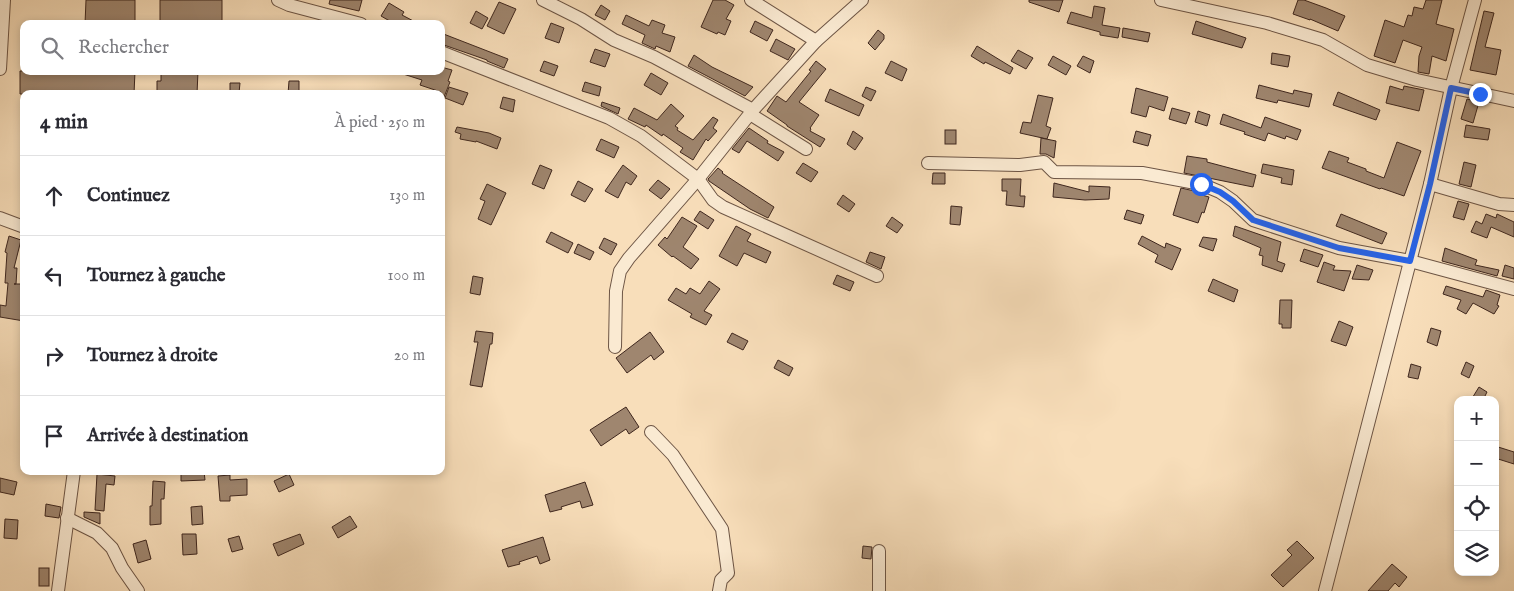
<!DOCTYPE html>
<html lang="fr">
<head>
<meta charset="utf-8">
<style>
  :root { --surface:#fff; --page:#f7f7f7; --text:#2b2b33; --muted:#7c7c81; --line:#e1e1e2 }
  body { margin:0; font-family:"IM FELL English",serif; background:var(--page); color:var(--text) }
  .controls { position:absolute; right:15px; bottom:15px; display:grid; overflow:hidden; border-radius:10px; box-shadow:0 2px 8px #0003 }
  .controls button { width:45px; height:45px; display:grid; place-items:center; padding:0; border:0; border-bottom:1px solid var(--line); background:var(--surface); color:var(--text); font:25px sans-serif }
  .stop { position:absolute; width:15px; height:15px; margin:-11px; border:4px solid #2563eb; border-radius:50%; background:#fff }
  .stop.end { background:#2563eb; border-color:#fff; box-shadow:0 1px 5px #0008 }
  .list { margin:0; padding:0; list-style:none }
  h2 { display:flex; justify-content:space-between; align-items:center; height:65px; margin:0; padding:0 20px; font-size:21px }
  h2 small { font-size:16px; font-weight:400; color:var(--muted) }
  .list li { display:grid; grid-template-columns:32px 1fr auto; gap:15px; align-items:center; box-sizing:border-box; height:80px; padding:0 20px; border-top:1px solid var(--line) }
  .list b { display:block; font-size:19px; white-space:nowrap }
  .list em { font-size:16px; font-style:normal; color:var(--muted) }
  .icon { flex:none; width:28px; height:28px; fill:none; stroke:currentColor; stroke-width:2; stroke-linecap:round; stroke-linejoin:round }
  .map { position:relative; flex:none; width:1514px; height:591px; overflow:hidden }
  .search { position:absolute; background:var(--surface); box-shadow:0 2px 8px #0003; left:20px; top:20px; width:425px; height:55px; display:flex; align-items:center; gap:12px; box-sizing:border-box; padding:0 18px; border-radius:10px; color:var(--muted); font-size:19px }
  .panel { position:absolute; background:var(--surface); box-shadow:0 2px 8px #0003; left:20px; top:90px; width:425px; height:385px; border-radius:10px }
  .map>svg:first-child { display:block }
  .building { fill:#9f866f; stroke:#3f271e }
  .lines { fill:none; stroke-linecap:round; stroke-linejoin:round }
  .street-casing { stroke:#6d5545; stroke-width:14 }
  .street { stroke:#faead2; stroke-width:12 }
  .route { stroke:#2563eb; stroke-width:6 }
</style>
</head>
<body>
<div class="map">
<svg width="1514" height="591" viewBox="0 0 1514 591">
  <rect width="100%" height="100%" fill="#f8deba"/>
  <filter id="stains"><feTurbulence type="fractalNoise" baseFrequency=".004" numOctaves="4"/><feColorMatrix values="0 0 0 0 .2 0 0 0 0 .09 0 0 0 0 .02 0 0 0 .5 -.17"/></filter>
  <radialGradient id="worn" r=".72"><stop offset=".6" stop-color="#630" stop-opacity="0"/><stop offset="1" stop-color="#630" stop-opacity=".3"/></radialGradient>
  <!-- building -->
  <g class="building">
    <polygon points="86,0 135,0 135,24 85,24"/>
    <rect x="160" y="0" width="62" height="24"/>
    <polygon points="330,0 362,0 359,11 329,4"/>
    <polygon points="713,0 725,0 734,5 726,19 731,21 725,35 718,32 717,34 701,27"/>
    <polygon points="1029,0 1063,0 1059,12 1029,2"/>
    <polygon points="1298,0 1304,0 1326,8 1345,16 1338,31 1310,19 1310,20 1293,14"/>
    <polygon points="1426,0 1442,0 1436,24 1454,29 1446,61 1432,56 1429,74 1418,72 1419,56 1422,47 1403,40 1395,63 1374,56 1385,20 1404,27 1408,15 1412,16 1414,7 1423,9"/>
    <polygon points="499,2 516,9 504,34 487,26"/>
    <polygon points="389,3 404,12 402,15 419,24 395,24 381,16"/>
    <polygon points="601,5 610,11 605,20 595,15"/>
    <polygon points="1094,6 1105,8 1102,25 1120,28 1118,38 1100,35 1100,32 1067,23 1071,12 1092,18"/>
    <polygon points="476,11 488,18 482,29 470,23"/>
    <polygon points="1484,11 1494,13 1485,47 1501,50 1496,75 1470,70"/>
    <polygon points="626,15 649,26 652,20 665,25 662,33 675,37 670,52 656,46 655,49 642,43 645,35 622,24"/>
    <polygon points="755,21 773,30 767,41 750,32"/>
    <polygon points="1196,21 1246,38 1242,48 1192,34"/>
    <polygon points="551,23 564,28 559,43 545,38"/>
    <polygon points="1123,28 1150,33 1148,42 1122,37"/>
    <polygon points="878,30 884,35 884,39 875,50 868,43"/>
    <polygon points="441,33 508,59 504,68 487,61 487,60 441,44"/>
    <polygon points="776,39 795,49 788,60 770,51"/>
    <polygon points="977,46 1013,68 1010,74 985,62 984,64 971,56"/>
    <polygon points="595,49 610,54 605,67 590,62"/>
    <polygon points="1018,50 1033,58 1026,69 1011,61"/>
    <polygon points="1272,53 1290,56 1288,67 1271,64"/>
    <polygon points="694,55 712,67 753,87 745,96 688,66"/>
    <polygon points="1053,56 1071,66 1066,75 1048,65"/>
    <polygon points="1083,56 1094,61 1090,73 1077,66"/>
    <polygon points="544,61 558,66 554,76 540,71"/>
    <polygon points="816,61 826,69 799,102 819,115 810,128 811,129 810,131 825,139 820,147 787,126 787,125 767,111 777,96 786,102 811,71 809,70"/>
    <polygon points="891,61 907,69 902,81 885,73"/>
    <polygon points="441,67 452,70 448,81 450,82 444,97 441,96 441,92 420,85 422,80 400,73 401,71 441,71"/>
    <polygon points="20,71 135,71 134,94 20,94"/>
    <polygon points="161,71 198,71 197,94 157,94 157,81 161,81"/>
    <polygon points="651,73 668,83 661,95 644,85"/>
    <polygon points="289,81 299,81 299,94 288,94"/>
    <polygon points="585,82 601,87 599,96 582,91"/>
    <polygon points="230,83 240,83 239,93 230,93"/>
    <polygon points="1259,85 1293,94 1294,90 1312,94 1309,107 1278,100 1277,103 1256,98"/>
    <polygon points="1390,86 1403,90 1404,86 1424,90 1419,111 1386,103"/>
    <polygon points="449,87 468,93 463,105 445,98"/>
    <polygon points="866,87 876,91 871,101 862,96"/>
    <polygon points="1136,88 1168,97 1164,111 1149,106 1146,117 1131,113"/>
    <polygon points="830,89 864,105 859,116 825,101"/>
    <polygon points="1338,92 1380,110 1376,120 1333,105"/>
    <polygon points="1038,95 1053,98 1046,126 1051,128 1047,139 1020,133 1023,122 1031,123"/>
    <polygon points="503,97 515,100 513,112 500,108"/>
    <polygon points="1467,99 1479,102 1473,123 1461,119"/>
    <polygon points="602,102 620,108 618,114 601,106"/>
    <polygon points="671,104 684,116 675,126 678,128 677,130 693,140 713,117 718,120 713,128 717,131 708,141 706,139 693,160 680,152 683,148 663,134 662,136 646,125 645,127 628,119 634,108 657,120"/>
    <polygon points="1172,108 1190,113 1186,124 1169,119"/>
    <polygon points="1198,111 1210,115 1207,126 1195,122"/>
    <polygon points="1223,114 1261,128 1265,117 1301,130 1297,140 1286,136 1285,139 1268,133 1265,141 1244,134 1245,132 1220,124"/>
    <polygon points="1466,125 1490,129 1488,140 1464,137"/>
    <polygon points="457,127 489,133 501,138 497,149 476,141 476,142 460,139 461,134 455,132"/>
    <polygon points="749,128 768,141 767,143 784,152 778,161 747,141 739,153 732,149"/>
    <rect x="945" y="130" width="11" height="14"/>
    <polygon points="853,131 863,138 855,150 847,144"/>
    <polygon points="1136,131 1151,135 1148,146 1133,142"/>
    <polygon points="1041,138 1056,141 1054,158 1046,154 1040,154"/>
    <polygon points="601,139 619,147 614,158 596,150"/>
    <polygon points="1397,142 1421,151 1404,196 1381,188 1380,189 1322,168 1329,151 1349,158 1347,162 1366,169 1366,171 1384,178"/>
    <polygon points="1187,156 1207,159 1207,162 1256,175 1253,187 1184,173"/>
    <polygon points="1464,162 1476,165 1471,187 1459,184"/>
    <polygon points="803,163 818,172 811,182 796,173"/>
    <polygon points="1263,164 1294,170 1292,185 1281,183 1282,178 1261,173"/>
    <polygon points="540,165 552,170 544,189 532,184"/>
    <polygon points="623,165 637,176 631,185 626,182 618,198 605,191"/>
    <polygon points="718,168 723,172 722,173 774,207 768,218 750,209 709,181 708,179"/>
    <polygon points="933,173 945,173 945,184 932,184"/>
    <polygon points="1002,179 1021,179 1020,196 1025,196 1024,207 1006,205 1007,191 1002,191"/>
    <polygon points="658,180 670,189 661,199 649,190"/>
    <polygon points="578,181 593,189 585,202 571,195"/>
    <polygon points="1054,183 1089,192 1089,186 1110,187 1109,199 1085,200 1053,197"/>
    <polygon points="487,184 506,193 491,225 478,219 485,201 480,199"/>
    <polygon points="1181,188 1199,192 1198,194 1209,197 1204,213 1202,212 1198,223 1173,215"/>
    <polygon points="843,195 855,204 849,212 837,204"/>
    <polygon points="1458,201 1469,204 1464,220 1453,217"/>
    <polygon points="951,206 962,207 960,225 950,224"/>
    <polygon points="1127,210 1144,215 1141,224 1124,219"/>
    <polygon points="700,211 714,220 708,229 694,220"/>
    <polygon points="1341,214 1387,233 1382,244 1336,226"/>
    <polygon points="1486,214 1496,218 1497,214 1514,222 1514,237 1491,227 1487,238 1471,232 1476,221 1482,224"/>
    <polygon points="682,217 697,226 683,247 699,259 691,269 673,256 672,257 658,245 665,237 667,239"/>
    <polygon points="892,217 903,225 897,233 886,226"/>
    <polygon points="736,226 751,234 747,241 771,252 766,263 744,253 737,266 719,256"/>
    <polygon points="1235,226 1281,242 1277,261 1285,264 1282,272 1262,265 1263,256 1259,255 1261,248 1233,236"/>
    <polygon points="551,232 573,243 568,253 546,242"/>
    <polygon points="9,236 21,240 14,268 17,268 16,284 14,284 24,284 24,321 0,317 0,305 6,306 8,283 5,283 7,253 5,252"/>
    <polygon points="1142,236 1165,248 1166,243 1181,249 1172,270 1155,262 1158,255 1138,244"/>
    <polygon points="1203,237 1217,239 1213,251 1199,246"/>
    <polygon points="604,238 617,244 611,255 599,248"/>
    <polygon points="578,244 594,252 590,260 574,253"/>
    <polygon points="1445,248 1477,260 1475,265 1499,270 1497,276 1442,261"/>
    <polygon points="1304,249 1323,255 1318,267 1300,261"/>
    <polygon points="870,252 885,257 881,269 866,262"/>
    <polygon points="1324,262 1335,266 1333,270 1351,271 1344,291 1317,282"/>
    <polygon points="1357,265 1373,270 1369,280 1352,279"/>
    <polygon points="1505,265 1514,268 1514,279 1502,276"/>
    <polygon points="837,275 854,282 850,291 833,284"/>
    <polygon points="473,276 483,278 480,295 470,293"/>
    <polygon points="1213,279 1238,290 1234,302 1208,291"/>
    <polygon points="709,281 720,289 704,311 712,315 706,325 690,317 692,314 668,300 676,288 686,294 690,288 700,294"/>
    <polygon points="1446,286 1483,297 1486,290 1500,295 1497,305 1499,306 1494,314 1473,303 1466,314 1457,309 1461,300 1443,294"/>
    <polygon points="1280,300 1292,300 1291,328 1282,328 1282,324 1279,324"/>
    <polygon points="1339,321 1353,327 1346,346 1331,341"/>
    <polygon points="1431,328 1441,331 1437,346 1427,342"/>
    <polygon points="476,331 493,333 492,344 490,344 482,387 470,385 478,342 474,342"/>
    <polygon points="650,332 664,352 654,360 651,355 627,373 616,358"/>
    <polygon points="732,333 748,341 743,350 727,342"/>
    <polygon points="778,360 793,368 789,376 774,368"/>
    <polygon points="1466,362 1474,366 1469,378 1461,374"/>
    <polygon points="1411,364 1421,367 1418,379 1408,377"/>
    <polygon points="1479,387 1487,392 1483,400 1471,400"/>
    <polygon points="626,407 639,427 629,434 626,429 601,446 590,430"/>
    <polygon points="1495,446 1514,452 1514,464 1495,458"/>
    <polygon points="181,471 204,471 205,480 181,481"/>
    <polygon points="97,474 115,476 114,485 106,484 104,511 95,510"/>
    <polygon points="289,474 294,485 279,492 274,481"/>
    <polygon points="230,475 230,480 247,479 247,495 230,496 230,501 220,501 218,476"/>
    <polygon points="0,478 17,482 14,495 0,492"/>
    <polygon points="153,481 165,482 164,499 161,499 161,524 150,525 150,506 152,506"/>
    <polygon points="585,482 593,505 582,508 580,501 561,507 562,509 550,512 545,495"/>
    <polygon points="46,504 61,507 59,518 45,516"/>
    <polygon points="202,506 203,524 192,525 191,507"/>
    <polygon points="84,512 100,513 100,524 84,517"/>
    <polygon points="350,516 357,527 338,538 332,527"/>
    <polygon points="5,519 18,520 17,539 4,538"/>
    <polygon points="182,534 196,534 197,554 183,555"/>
    <polygon points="300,534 304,544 278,556 273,544"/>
    <polygon points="239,536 243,549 232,552 228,539"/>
    <polygon points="543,537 550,560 540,564 537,556 519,562 520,564 508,567 502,550"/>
    <polygon points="146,540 151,559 138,563 133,544"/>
    <polygon points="1297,541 1314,558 1283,587 1271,575 1292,555 1287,550"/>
    <polygon points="863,546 872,547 871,559 862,558"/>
    <polygon points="1392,564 1407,577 1399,587 1395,583 1388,591 1368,591"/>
    <rect x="39" y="568" width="10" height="18"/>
  </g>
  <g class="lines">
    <defs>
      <g id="street">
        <polyline points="278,0 289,5 361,24"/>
        <polyline points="543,0 581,19 614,40 654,57 753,110"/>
        <polyline points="751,0 816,41"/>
        <polyline points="1161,0 1267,23 1323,40 1367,65 1417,80 1514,101"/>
        <polyline points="441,52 609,118 641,136 698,179 713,200 723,207 877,276"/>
        <polyline points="0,69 4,0"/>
        <polyline points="750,114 806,149"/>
        <polyline points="928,163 1020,165 1044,162 1054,172 1142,173 1201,184 1220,192 1233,201 1253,220 1339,248 1410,261 1514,289"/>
        <polyline points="1430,184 1499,204 1514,205"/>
        <polyline points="0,218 24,227"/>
        <polyline points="615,347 616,291 620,271 629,258 698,179 753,110 816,41 862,0"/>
        <polyline points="651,432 673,455 722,529 728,573 721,580 719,591"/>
        <polyline points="67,518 97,533 112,548 122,568 138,591"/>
        <polyline points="879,551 879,591"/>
        <polyline points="58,591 74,471"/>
        <polyline points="1325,591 1430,184 1451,88 1475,0"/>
      </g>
    </defs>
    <!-- street casing -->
    <use href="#street" class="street-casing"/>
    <!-- street -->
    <use href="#street" class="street"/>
  </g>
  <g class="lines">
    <!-- route -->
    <polyline class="route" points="1201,184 1220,192 1233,201 1253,220 1339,248 1410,261 1430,184 1451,88 1480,94"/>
  </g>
  <rect width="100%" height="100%" filter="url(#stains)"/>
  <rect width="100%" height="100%" fill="url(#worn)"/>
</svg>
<div class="controls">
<button>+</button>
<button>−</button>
<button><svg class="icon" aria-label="locate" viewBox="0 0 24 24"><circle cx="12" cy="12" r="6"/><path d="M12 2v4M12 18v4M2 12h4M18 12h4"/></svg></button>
<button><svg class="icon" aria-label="layers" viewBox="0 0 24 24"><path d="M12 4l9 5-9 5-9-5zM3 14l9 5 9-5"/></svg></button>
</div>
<div class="stop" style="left:1201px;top:184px"></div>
<div class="stop end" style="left:1480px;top:94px"></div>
<div class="search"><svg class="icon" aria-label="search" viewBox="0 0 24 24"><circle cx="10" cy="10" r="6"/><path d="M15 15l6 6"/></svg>Rechercher</div>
<section class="panel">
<h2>4 min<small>À pied · 250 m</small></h2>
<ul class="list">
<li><svg class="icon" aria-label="ahead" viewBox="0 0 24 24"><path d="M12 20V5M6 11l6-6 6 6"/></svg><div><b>Continuez</b></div><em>130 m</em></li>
<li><svg class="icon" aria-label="left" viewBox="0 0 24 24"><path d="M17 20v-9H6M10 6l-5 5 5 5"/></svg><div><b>Tournez à gauche</b></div><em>100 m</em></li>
<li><svg class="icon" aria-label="right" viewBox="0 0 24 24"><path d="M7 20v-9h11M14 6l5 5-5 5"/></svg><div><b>Tournez à droite</b></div><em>20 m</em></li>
<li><svg class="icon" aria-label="arrive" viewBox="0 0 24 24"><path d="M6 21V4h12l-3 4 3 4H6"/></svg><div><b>Arrivée à destination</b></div></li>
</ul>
</section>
</div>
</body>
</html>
